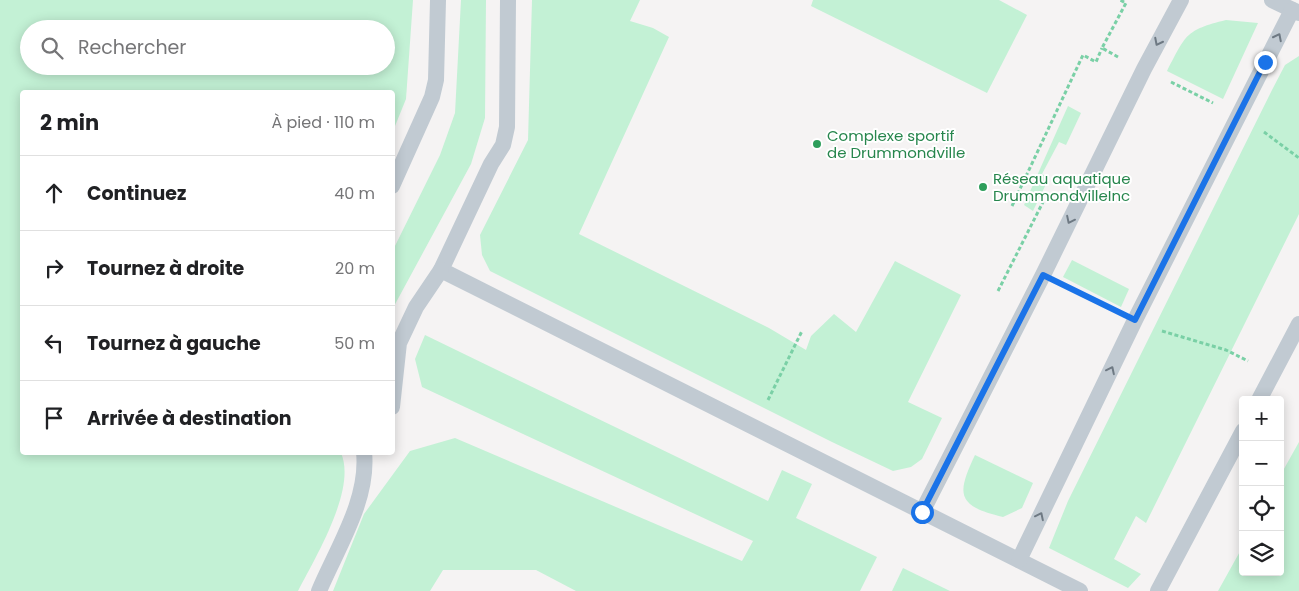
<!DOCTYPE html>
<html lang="fr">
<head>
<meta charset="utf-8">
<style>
  :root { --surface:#fff; --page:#f2f2f2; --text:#202124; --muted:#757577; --line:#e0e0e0 }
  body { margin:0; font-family:Poppins,sans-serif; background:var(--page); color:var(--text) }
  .controls { position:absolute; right:15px; bottom:15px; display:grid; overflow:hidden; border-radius:5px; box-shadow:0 2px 12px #0003 }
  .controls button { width:45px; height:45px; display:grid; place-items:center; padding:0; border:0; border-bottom:1px solid var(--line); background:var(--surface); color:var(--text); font:25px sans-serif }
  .stop { position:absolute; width:15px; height:15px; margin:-11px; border:4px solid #1a73e8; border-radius:50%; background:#fff }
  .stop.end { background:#1a73e8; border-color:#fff; box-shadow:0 1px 5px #0008 }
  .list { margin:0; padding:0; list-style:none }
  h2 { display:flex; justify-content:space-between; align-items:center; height:65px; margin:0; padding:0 20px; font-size:21px }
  h2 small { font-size:16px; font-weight:400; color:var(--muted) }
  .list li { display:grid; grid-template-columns:32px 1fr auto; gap:15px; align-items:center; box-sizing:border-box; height:75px; padding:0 20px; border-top:1px solid var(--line) }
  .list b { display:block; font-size:19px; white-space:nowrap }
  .list em { font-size:16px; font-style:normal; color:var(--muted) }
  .icon { flex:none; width:28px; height:28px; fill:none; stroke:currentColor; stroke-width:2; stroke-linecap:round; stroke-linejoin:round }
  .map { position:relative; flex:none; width:1299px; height:591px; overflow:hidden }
  .search { position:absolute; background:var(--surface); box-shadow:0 2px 12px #0003; left:20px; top:20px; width:375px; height:55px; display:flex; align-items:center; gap:12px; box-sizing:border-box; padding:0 18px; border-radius:28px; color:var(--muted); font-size:19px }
  .panel { position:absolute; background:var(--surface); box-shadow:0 2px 12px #0003; left:20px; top:90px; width:375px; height:365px; border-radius:5px }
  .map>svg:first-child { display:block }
  .green { fill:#c3f1d5; fill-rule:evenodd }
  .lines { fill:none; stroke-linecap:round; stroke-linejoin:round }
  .path { stroke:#7ad0a6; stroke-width:3; stroke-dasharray:4 2.5; stroke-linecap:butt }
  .service { stroke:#c1cad2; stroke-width:16 }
  .oneway { stroke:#6e7983 }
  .route { stroke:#1a73e8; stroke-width:6 }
  .leisure-dot { fill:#2e9e5b; stroke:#fff; stroke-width:2 }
  .labels { text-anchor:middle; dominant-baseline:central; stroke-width:4; stroke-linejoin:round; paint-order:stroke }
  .leisure-label { font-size:15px; fill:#27864d; stroke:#fff; text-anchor:start }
</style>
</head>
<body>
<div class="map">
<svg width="1299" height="591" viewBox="0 0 1299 591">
  <rect width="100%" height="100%" fill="#f5f3f3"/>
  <!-- green -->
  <g class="green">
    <path d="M0 0H413L406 99 393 131 392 92H22V452L341 453C357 489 315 558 298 591H0ZM29 29H386V66H29Z"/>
    <polygon points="461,0 486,0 485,118 471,164 393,308 393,250 440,155 455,113"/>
    <polygon points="532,0 640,0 630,21 653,28 669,37 579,234 769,328 806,350 811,336 834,314 856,332 895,261 961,295 908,402 942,418 922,459 911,467 893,471 832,442 490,271 482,255 480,235 528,140"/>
    <polygon points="813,0 999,0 1027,15 987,93 811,6"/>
    <path d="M1226 20 1258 23 1223 99 1167 71C1186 35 1185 30 1226 20Z"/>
    <polygon points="1299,56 1299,214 1146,523 1136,516 1114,559 1141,574 1128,588 1049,548 1068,501 1272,90 1285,65"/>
    <polygon points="1068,106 1081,113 1066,145 1059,142 1042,174 1049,178 1033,211 1024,205"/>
    <polygon points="1072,260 1129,289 1121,307 1063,277"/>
    <polygon points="425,335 768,501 782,470 812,484 796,518 877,557 860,591 576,591 536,570 443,570 430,591 333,591 364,514 410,451 455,438 742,561 753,541 422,387 415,359"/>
    <polygon points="1299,442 1299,591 1218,591 1243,546 1243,572 1280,572 1280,476"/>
    <path d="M975 455 1033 483 1022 508 1003 517C957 506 956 495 975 455Z"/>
    <polygon points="903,568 950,591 892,591"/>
  </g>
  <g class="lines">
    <!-- path -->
    <g class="path">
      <polyline points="1118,57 1102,48 1126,3 1120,0"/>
      <polyline points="1171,82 1213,103"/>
      <polyline points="1264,132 1299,158"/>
      <polyline points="1012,206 1083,55 1096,62 1102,48"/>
      <polyline points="1069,287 1108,307"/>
      <polyline points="998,291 1043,202"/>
      <polyline points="1162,331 1226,350 1248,361"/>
      <polyline points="768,400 802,331"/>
    </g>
    <!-- service -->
    <g class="service">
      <polyline points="508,0 507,127 503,145 491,164 441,270 1080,591"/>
      <polyline points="1272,0 1299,13"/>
      <polyline points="392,186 432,97 436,80 438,0"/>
      <polyline points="1259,400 1299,324"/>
      <polyline points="392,407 399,343 416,307 441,270"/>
      <polyline points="922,512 1043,275 1144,69 1181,0"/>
      <polyline points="1019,560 1135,320 1292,10"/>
      <path d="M319 591C337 548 369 500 364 452"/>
      <polyline points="1158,591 1243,431"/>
    </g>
  </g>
  <!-- one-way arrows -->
  <defs><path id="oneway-chevron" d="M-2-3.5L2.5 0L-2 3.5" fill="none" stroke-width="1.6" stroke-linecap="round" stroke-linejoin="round" transform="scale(1.25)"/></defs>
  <g class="oneway">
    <use href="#oneway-chevron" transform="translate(1278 37) rotate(-63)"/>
    <use href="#oneway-chevron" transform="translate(1158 42) rotate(117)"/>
    <use href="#oneway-chevron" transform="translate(1070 220) rotate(116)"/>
    <use href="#oneway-chevron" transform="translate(1111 370) rotate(-64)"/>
    <use href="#oneway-chevron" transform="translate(1040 516) rotate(-64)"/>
  </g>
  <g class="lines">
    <!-- route -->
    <polyline class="route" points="922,512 1043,275 1135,320 1265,62"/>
  </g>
  <!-- markers -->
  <g class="leisure-dot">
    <circle cx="817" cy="144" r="5"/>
    <circle cx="983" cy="187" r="5"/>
  </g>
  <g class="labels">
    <!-- leisure labels -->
    <g class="leisure-label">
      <text x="827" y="135">Complexe sportif<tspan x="827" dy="17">de Drummondville</tspan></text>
      <text x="993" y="178">Réseau aquatique<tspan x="993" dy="17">DrummondvilleInc</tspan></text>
    </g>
  </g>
</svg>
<div class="controls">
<button>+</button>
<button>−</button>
<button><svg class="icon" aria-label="locate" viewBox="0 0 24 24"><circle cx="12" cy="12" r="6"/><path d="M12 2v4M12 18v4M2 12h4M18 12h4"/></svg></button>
<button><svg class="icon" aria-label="layers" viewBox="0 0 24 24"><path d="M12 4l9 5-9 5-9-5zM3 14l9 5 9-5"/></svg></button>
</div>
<div class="stop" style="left:922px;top:512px"></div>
<div class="stop end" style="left:1265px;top:62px"></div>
<div class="search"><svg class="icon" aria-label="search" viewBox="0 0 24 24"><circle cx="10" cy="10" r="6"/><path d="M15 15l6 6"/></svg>Rechercher</div>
<section class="panel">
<h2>2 min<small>À pied · 110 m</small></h2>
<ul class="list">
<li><svg class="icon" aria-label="ahead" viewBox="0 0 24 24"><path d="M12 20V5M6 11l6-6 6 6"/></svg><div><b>Continuez</b></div><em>40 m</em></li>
<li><svg class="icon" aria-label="right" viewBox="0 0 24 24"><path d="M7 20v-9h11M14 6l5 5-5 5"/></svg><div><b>Tournez à droite</b></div><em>20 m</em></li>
<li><svg class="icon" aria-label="left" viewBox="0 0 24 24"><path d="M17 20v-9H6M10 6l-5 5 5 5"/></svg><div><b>Tournez à gauche</b></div><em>50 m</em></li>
<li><svg class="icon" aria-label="arrive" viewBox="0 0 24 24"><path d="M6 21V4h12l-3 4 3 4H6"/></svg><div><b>Arrivée à destination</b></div></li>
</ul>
</section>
</div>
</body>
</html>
